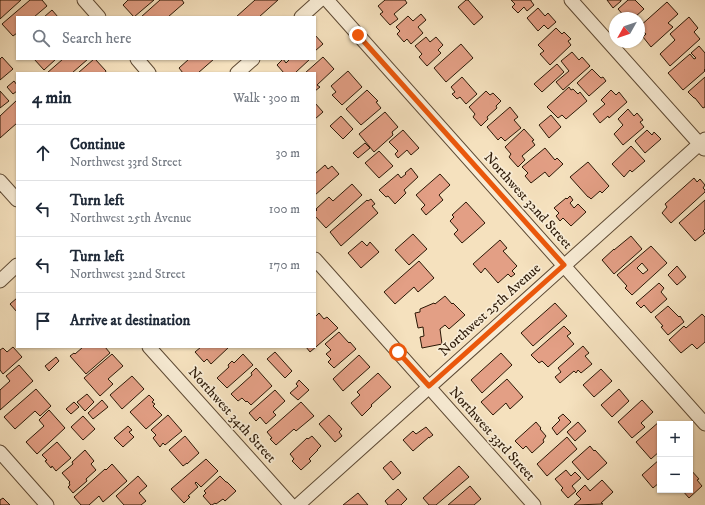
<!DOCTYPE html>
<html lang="en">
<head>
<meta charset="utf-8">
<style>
  :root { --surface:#fff; --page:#f6f6f7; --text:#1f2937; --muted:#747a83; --line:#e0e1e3 }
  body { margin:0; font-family:"IM FELL DW Pica",serif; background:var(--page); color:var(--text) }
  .controls { position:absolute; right:12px; bottom:12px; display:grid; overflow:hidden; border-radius:0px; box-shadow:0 1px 3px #0004 }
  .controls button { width:36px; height:36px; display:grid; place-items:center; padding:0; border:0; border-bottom:1px solid var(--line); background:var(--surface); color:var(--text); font:20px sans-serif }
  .compass { position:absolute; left:609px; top:12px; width:36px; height:36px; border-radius:50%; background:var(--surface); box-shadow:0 1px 3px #0004; rotate:230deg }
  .stop { position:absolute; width:12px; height:12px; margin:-9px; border:3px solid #ea580c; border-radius:50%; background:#fff }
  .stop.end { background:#ea580c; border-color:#fff; box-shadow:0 1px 4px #0008 }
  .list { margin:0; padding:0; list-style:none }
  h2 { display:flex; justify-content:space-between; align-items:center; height:52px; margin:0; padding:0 16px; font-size:17px }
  h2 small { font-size:13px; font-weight:400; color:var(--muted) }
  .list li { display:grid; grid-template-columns:26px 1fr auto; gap:12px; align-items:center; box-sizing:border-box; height:56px; padding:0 16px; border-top:1px solid var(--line) }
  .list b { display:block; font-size:15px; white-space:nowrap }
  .list p { margin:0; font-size:13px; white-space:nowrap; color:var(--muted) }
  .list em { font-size:13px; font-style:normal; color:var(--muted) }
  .icon { flex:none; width:22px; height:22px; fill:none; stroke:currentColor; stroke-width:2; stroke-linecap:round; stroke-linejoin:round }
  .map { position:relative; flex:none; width:705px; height:505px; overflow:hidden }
  .search { position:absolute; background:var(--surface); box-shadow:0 1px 3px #0004; left:16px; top:16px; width:300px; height:44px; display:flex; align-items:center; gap:10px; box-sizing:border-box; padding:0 14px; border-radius:0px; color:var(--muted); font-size:15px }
  .panel { position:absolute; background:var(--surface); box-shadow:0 1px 3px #0004; left:16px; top:72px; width:300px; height:276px; border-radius:0px }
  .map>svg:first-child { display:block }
  .building { fill:#e39f85; stroke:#2b1806; fill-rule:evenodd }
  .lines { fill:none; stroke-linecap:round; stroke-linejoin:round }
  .minor-casing { stroke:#5e4a34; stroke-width:15 }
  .minor { stroke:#f8ecd5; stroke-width:13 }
  .route { stroke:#ea580c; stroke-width:5 }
  .labels { text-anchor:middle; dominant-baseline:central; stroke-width:3.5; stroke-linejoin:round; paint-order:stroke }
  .street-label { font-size:14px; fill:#2b1806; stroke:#f8ecd5 }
</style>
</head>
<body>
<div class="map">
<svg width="705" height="505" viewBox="0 0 705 505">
  <rect width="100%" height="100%" fill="#f5e1be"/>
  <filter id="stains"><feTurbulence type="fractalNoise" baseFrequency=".005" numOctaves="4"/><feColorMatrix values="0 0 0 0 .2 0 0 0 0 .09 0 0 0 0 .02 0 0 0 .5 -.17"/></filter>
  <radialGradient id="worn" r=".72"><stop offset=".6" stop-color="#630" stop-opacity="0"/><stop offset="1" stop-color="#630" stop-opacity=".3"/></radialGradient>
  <!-- building -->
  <g class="building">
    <polygon points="0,0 21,0 0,19"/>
    <polygon points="30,0 42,0 47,6 34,17 17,17 17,33 13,36 2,24"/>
    <polygon points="128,0 154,0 134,17 123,5"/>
    <polygon points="160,0 182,0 184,3 168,17 141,17"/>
    <polygon points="255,0 278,0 259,17 236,17"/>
    <polygon points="385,0 405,0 407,3 394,14 398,19 390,25 380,14 383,12 378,6"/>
    <polygon points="466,0 468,0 483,17 474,25 458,7"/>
    <polygon points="511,0 531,0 531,1 534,5 527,11 524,7 518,13 512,7 515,4"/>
    <polygon points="607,0 621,0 621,1 613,8"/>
    <polygon points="628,0 635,0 644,9 635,17 636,18 624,18 625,17 618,9"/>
    <polygon points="667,2 678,14 668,23 673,27 651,47 643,37 646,34 639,27"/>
    <polygon points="538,8 545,16 548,13 556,22 548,29 544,25 538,31 527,18"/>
    <polygon points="52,10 58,17 44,17"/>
    <polygon points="421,14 426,20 418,27 423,33 411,44 407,39 404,42 397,34 400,31 396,27 408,16 413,21"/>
    <polygon points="689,17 698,28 694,32 700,39 670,66 660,54 675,40 670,34"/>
    <polygon points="556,28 562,34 564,32 571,39 568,41 571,45 550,65 540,54 544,51 538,45"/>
    <polygon points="315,35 323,44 315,51"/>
    <polygon points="426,37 430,42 436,37 443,45 438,50 441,53 427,66 419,57 422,54 415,46"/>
    <polygon points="461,44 473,58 446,82 434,68"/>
    <polygon points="699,46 705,53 705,69 704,70 705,71 683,90 668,73 690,54 694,59 696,58 691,53"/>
    <polygon points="572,52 579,60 582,57 590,66 563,90 556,82 569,71 561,61"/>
    <polygon points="2,57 13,69 0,80 0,59"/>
    <polygon points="323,57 334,69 317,85 320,87 315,91 315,73 305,73"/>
    <polygon points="34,59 56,59 44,70"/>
    <polygon points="63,59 88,59 72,73 47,73"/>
    <polygon points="94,59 95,59 106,71 105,73 78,73"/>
    <polygon points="189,59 214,59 198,73 183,73 179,68"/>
    <polygon points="283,59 286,63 290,59 310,59 295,73 284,73 277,65"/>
    <polygon points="557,64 564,72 542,92 534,84"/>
    <polygon points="592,69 601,78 603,77 606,81 589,96 577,83"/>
    <polygon points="348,71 362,87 342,105 332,95 336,92 331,86"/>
    <polygon points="462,77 477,94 466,104 460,97 457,99 452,94 455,92 451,87"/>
    <polygon points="705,77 705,107 703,108 695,98 694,98 688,92"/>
    <polygon points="14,81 17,85 17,91 13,94 7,87"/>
    <polygon points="569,87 571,90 573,89 578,94 580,92 587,101 566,119 562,115 558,118 547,107"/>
    <polygon points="367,90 378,101 376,102 381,108 361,125 346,109"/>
    <polygon points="611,90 616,95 619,92 627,102 609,118 608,116 600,123 593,114 605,104 601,100"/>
    <polygon points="0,91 9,101 0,108"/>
    <polygon points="486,91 490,95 493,93 501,101 496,106 497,108 487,117 488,119 481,126 473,117 475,114 469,107"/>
    <polygon points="17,100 17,123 0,138 0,116"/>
    <polygon points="315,103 323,112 315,119"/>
    <polygon points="510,107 518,117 514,120 521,128 505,141 501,137 498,140 487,127"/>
    <polygon points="628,109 634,116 637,113 643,120 640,122 644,127 623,145 614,134 623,125 618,119"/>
    <polygon points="385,112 398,127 392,132 393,135 374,152 359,134"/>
    <polygon points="551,115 561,127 549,138 539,125"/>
    <polygon points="341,116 353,129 343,139 330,126"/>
    <polygon points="524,129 534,140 532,141 535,145 522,156 525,160 518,167 509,157 511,154 505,147"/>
    <polygon points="403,130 419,148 411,155 407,150 398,158 395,154 398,151 389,142"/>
    <polygon points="647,130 652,135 654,132 661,139 645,153 635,141"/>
    <polygon points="365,143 370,148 358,158 353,153"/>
    <polygon points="631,146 645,161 632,172 630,170 624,177 612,164"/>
    <polygon points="545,148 555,160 557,158 563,164 549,177 545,172 531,183 525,176 528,173 522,167"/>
    <polygon points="379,151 393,166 379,178 365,163"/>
    <polygon points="588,162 609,186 602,193 600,191 591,199 589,197 588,197 570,177"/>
    <polygon points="325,165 328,169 332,166 339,174 315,195 315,174"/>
    <polygon points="411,168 418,177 404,190 406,193 395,204 388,196 386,197 379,190 398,174 401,178 406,174 405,173"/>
    <polygon points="440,174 450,185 439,195 443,200 426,215 421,209 425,205 416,195"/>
    <polygon points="694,178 697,182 700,179 705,185 703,188 705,190 705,192 671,223 662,213 667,207 665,204"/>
    <polygon points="352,184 362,195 326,228 315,216 315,212 317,210 316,209 329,197 333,201"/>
    <polygon points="570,196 573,200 570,203 574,208 578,204 586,212 571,226 563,218 560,221 556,216 559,213 554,208 566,198 567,199"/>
    <polygon points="371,199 375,204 372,206 378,213 341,246 330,232 367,200 368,201"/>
    <polygon points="705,200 705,229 703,231 705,233 695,241 679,223"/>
    <polygon points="466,202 485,223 462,243 454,234 458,230 450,221 454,217 452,215"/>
    <polygon points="413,234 427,249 409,265 395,250"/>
    <polygon points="631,236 642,249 614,274 602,260 614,249 614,250"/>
    <polygon points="500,240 507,248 503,251 517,266 512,271 515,274 511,277 508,274 498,283 485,268 481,273 473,264"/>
    <polygon points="362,241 367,246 370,242 379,252 361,268 348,253"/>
    <path d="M651 246 667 263 632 295 625 288 627 286 617 275ZM642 263 648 270 643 274 637 268Z"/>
    <polygon points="419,261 434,278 418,292 414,287 395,304 384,292"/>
    <polygon points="677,266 686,277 677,285 668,275"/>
    <polygon points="659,283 664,288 661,292 667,299 651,313 644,305 641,308 636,303"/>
    <polygon points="445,296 452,304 453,303 465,315 449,329 445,325 440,329 442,344 422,348 420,337 424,336 423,327 418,328 415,313 420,312 420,309 434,303 435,304"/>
    <polygon points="17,298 17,312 10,304"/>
    <polygon points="555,303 567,316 533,346 521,333"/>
    <polygon points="668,306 679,317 680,316 684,322 668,335 661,327 663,326 655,317"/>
    <polygon points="319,313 324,319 327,317 338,328 310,352 306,347 315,347 315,317"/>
    <polygon points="702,314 705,317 705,342 697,349 692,344 681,353 669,340 684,326 686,328"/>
    <polygon points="564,326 571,333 567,336 574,344 548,367 542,361 539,363 531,355"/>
    <polygon points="339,332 349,343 350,342 356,349 334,368 328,362 331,359 326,354 331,350 325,344"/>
    <polygon points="583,346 589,353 585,356 592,364 581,373 578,370 576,373 574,371 560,383 555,377 561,372 558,368"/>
    <polygon points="13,347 22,357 3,374 0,370 0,350 3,348 7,352"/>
    <polygon points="83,347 105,347 110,353 86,374 70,356 74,353 75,354"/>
    <polygon points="201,347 229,347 211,364 207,359 204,362 195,352"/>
    <polygon points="275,352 292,371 285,378 267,359"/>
    <polygon points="501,353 512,365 482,393 471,380"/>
    <polygon points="112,354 123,366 108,379 113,384 100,396 84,378"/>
    <polygon points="243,354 253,365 227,388 217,378 229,367 228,365 232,361 234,363"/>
    <polygon points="359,355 370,367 343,391 333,379"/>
    <polygon points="56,357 59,361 49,371 45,366"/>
    <polygon points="19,365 33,381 0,410 0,390 10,381 6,376"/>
    <polygon points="256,368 272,386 251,405 247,401 246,402 242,398 238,401 231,394 252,375 251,373"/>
    <polygon points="601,369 612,381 594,397 583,385"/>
    <polygon points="378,373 391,387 371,405 372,406 362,416 351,403 360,395 357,392"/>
    <polygon points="132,376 144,389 122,409 110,395"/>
    <polygon points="507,379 523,397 510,409 506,403 493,415 481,402"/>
    <polygon points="299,380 309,390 298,400 290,393 298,386 296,384"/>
    <polygon points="36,389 51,406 40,416 35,411 15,429 4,417"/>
    <polygon points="619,389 629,401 612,417 601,405"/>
    <polygon points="275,390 285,401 273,412 276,415 266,424 260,417 256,421 249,413"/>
    <polygon points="87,394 94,402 85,411 77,402"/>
    <polygon points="149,395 154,400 152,402 155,404 153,406 162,415 146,429 130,412"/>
    <polygon points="102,400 108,407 93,419 88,413"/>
    <polygon points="642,400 653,412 641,423 645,427 632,438 618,422"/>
    <polygon points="74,402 79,407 71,414 66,409"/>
    <polygon points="301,402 314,416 296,431 294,429 276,445 270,439 272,438 267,432"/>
    <polygon points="49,410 65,428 37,454 26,442 44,426 39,420"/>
    <polygon points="563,414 571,422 557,435 552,428 560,420 558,418"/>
    <polygon points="168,415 182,431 165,445 163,443 160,447 153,438 156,435 151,430"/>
    <polygon points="329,415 342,429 339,432 342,436 335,442 319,424"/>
    <polygon points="83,416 95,429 83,440 71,427"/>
    <polygon points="660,421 663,424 660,424 660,451 651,459 636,442"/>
    <polygon points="536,422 541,428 540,429 546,436 543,440 544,442 532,453 526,446 523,449 515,441"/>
    <polygon points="578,422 586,431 575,441 567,432"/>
    <polygon points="128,426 132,430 129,432 134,437 123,447 114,438"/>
    <polygon points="426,427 433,435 429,438 429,437 413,451 403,440 413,431 416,434"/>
    <polygon points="185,436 199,453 187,464 187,463 183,466 169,450"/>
    <polygon points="312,436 321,446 317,450 318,450 309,459 311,461 301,470 292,461 294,459 290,454 307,438 308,439"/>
    <polygon points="567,437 577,449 547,476 537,464"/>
    <polygon points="57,442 71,458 56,471 52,466 51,468 45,461 47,460 42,455"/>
    <polygon points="590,446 594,451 595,450 607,463 588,480 572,462"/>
    <polygon points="85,450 94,461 91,464 96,470 86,479 87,481 73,493 68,487 70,485 69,483 70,482 62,473 73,464 72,462"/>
    <polygon points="206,459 218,471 201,487 196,482 195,483 198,487 188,496 190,497 184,503 171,489"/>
    <polygon points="660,459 660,482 653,488 642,475"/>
    <polygon points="391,461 401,473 393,480 383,468"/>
    <polygon points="112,464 127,481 103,502 99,496 89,505 81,505 74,497 105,469 106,470"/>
    <polygon points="459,466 469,477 436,505 429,505 423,498"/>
    <polygon points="690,469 699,479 697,480 702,486 689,498 682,490 690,490"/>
    <polygon points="566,470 571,476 575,472 581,478 572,486 576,491 568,498 561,490 563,488 555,479"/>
    <polygon points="138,476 147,486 139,493 146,501 141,505 124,505 116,496"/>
    <polygon points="220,476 226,482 227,482 236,491 225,501 223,499 216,504 215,503 212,505 211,505 203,496 206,493 204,491"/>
    <polygon points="602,480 613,492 601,503 603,504 574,505 581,499 576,494 585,485 590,491"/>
    <polygon points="470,486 481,499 474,505 448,505"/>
    <polygon points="398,489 407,499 401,505 388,505 385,501"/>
    <polygon points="358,493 368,505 343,505"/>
    <polygon points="3,498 10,505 0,505 0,500"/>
  </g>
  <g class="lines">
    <defs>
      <g id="minor">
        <polyline points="84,0 99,17"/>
        <polyline points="327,0 705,424"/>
        <polyline points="571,0 704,149"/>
        <polyline points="301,17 320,0"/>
        <polyline points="137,59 149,73"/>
        <polyline points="237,73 253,59"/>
        <polyline points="0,181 17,200"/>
        <polyline points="315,259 534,505"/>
        <polyline points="0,281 17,265"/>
        <polyline points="149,347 291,505"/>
        <polyline points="0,452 47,505"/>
        <polyline points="298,505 705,139"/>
      </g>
    </defs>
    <!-- minor casing -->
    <use href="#minor" class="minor-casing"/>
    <!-- minor -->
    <use href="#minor" class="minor"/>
  </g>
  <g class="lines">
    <!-- route -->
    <polyline class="route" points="358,35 564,265 429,386 398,352"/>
  </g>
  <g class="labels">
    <!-- street labels -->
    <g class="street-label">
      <text transform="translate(528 201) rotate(48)">Northwest 32nd Street</text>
      <text transform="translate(490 310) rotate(-42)">Northwest 25th Avenue</text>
      <text transform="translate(232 415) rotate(48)">Northwest 34th Street</text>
      <text transform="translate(492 434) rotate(48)">Northwest 33rd Street</text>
    </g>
  </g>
  <rect width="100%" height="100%" filter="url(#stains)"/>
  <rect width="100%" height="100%" fill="url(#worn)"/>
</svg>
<div class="controls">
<button>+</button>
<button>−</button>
</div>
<svg class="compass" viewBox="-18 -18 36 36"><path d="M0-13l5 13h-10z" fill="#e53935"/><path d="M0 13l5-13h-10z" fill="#747a83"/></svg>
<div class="stop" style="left:398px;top:352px"></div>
<div class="stop end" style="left:358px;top:35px"></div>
<div class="search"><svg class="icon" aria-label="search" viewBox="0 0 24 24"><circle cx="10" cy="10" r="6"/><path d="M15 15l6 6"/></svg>Search here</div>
<section class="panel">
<h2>4 min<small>Walk · 300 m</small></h2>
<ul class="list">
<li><svg class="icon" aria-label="ahead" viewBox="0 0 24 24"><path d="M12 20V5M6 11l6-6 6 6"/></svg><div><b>Continue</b><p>Northwest 33rd Street</p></div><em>30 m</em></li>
<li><svg class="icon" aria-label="left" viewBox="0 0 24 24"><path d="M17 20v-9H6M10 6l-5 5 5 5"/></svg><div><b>Turn left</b><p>Northwest 25th Avenue</p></div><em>100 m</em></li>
<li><svg class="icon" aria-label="left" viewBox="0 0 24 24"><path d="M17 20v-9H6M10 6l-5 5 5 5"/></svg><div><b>Turn left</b><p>Northwest 32nd Street</p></div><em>170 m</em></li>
<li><svg class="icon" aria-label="arrive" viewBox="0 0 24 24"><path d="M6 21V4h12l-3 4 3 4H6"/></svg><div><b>Arrive at destination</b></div></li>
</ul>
</section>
</div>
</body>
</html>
